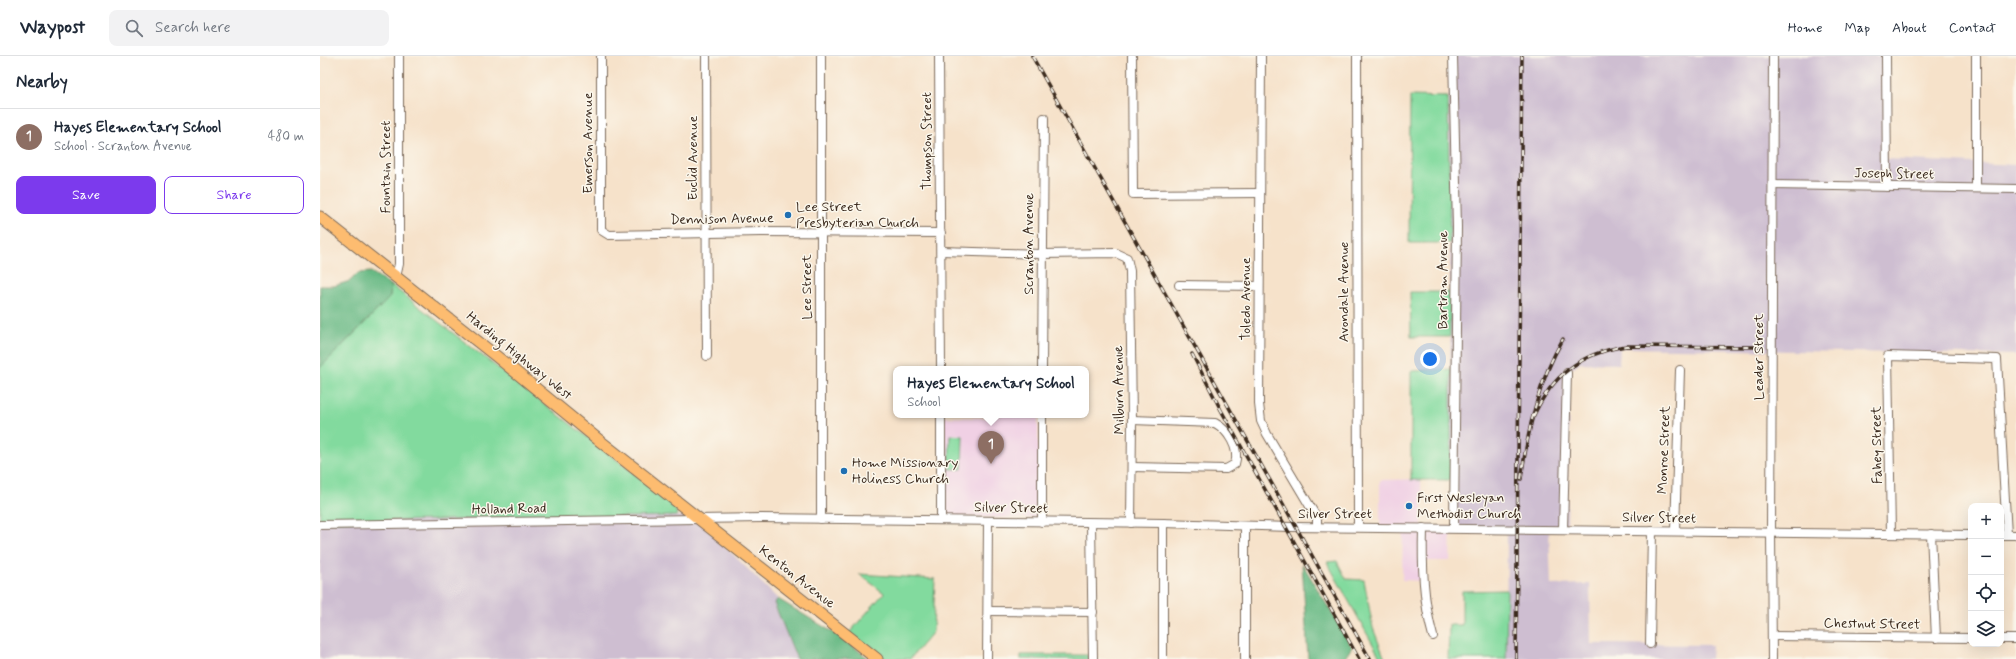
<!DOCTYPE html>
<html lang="en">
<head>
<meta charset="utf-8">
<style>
  :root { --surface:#fff; --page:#f2f2f3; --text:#1f2937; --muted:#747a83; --line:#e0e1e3; --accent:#7c3aed }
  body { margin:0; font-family:Mynerve,sans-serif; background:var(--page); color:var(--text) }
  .controls { position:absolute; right:12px; bottom:12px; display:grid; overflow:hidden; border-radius:8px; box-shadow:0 4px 16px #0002 }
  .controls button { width:36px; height:36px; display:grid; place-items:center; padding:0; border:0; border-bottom:1px solid var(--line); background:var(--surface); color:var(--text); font:20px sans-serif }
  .you { position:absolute; left:1110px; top:303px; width:14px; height:14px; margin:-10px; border:3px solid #fff; border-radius:50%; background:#1a73e8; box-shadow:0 0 0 6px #1a73e833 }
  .badge { display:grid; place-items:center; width:26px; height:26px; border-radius:50%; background:var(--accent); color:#fff; font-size:13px; font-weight:700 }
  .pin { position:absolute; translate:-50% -33px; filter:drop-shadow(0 1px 2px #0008) }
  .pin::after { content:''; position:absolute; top:21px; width:14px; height:12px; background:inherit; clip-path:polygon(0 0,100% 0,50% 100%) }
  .popup { position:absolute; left:573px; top:310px; width:196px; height:52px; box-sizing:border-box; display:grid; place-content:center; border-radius:8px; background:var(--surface); filter:drop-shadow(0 1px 3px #0005); font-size:13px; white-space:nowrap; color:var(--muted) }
  .popup b { font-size:15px; color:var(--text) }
  .popup::after { content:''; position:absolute; left:50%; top:100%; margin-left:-8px; border:8px solid transparent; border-top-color:var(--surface) }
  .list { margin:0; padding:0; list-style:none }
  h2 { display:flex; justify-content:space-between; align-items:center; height:52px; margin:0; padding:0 16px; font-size:17px }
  h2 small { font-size:13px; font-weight:400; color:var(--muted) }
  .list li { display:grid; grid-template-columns:26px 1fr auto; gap:12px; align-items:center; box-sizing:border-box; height:56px; padding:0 16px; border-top:1px solid var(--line) }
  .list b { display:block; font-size:15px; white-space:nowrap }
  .list p { margin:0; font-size:13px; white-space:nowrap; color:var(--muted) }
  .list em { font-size:13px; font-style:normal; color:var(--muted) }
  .actions { display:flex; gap:8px; padding:12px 16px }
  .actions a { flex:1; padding:9px 0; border:1px solid var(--accent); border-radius:8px; text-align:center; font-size:14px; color:var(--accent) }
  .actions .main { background:var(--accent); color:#fff }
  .icon { flex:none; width:22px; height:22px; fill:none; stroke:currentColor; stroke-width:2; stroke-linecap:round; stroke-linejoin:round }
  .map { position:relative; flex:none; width:1696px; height:603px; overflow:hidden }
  header { display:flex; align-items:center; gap:24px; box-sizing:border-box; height:56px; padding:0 20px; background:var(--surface); border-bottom:1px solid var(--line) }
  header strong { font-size:19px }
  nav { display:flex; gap:22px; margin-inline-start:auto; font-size:14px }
  .search { width:280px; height:36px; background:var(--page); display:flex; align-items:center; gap:10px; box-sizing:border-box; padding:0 14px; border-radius:8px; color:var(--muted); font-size:15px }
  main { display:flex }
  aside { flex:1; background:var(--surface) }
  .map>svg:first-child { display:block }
  .built { fill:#f0d0e4 }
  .industrial { fill:#cebed1 }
  .green { fill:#82da9e; stroke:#5e825e }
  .forest { fill:#69ba85; stroke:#527252 }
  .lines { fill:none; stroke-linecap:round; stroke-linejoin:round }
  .minor-casing { stroke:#7c6a5a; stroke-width:10 }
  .major-casing { stroke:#7c6a5a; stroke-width:13 }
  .minor { stroke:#fff; stroke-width:8 }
  .major { stroke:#fdbc70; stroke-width:11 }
  .rail-casing { stroke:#3b2a1e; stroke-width:3.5 }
  .rail { stroke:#fbf7ec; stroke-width:2; stroke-dasharray:6; stroke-linecap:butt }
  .poi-dot { fill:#1f6fb2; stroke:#fbf7ec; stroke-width:1.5 }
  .labels { text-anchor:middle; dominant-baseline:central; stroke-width:3; stroke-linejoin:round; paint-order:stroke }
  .street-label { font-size:14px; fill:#3b2a1e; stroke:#fbf7ec }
  .poi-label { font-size:14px; fill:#3b2a1e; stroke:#fbf7ec; text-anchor:start }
</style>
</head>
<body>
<header>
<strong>Waypost</strong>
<div class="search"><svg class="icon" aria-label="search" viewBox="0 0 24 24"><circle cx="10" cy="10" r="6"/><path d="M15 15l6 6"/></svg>Search here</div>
<nav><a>Home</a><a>Map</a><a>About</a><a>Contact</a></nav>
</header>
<main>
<aside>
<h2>Nearby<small></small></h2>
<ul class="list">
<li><span class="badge" style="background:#8d6e63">1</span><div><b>Hayes Elementary School</b><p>School · Scranton Avenue</p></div><em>480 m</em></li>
</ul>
<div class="actions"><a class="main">Save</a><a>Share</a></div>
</aside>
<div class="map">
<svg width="1696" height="603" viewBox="0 0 1696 603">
  <rect width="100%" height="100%" fill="#fbf7ec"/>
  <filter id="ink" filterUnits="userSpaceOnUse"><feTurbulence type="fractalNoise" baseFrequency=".025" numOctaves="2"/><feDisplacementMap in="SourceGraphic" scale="8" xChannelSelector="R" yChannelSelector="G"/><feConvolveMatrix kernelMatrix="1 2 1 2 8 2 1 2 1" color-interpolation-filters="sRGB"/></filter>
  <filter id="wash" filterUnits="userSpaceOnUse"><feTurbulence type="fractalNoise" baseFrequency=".012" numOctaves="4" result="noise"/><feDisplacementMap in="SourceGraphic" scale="16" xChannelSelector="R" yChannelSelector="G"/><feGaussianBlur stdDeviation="0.9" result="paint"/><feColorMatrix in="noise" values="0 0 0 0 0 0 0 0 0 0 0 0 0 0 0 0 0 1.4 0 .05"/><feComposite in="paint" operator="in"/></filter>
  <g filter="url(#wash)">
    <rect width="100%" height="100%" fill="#f6e2ca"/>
    <!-- built -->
    <g class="built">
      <polygon points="673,359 718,359 719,456 714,462 629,461 625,455 624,361 672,362"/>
      <polygon points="1101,423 1102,470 1131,471 1130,505 1104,505 1105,525 1082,524 1083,471 1060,471 1060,424"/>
    </g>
    <!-- industrial -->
    <g class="industrial">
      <polygon points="1129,0 1566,0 1566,103 1696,109 1696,299 1300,292 1299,308 1260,307 1249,314 1247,472 1229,473 1231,529 1270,528 1271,588 1392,589 1391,603 1186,603 1187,473 1137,471 1131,424"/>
      <polygon points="374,460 458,543 454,547 477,603 0,603 0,466"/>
    </g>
    <!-- green -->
    <g class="green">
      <polygon points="1090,40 1128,41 1130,187 1089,187"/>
      <polygon points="71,229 355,449 357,460 0,466 0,312 70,241"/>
      <polygon points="1090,236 1130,236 1130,281 1091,281"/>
      <polygon points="1131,313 1131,424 1091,424 1091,315"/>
      <polygon points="630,379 643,380 642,413 629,413"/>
      <polygon points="1017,505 1026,523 1044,524 1053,572 1065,603 1061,603 1007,506"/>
      <polygon points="539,518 615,523 613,576 590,603 561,603 529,577 564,537"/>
      <polygon points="1187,534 1186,603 1128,603 1129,569 1142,569 1142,535"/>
      <rect x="701" y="599" width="67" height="4"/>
    </g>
    <!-- forest -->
    <g class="forest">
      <polygon points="51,216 71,229 70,241 0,312 0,230 14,230 30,225 38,217"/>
      <polygon points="982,507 1032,591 1024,603 988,603"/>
      <polygon points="458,543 524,583 549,603 477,603 454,547"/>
    </g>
  </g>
  <g filter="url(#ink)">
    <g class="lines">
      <defs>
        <g id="minor">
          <polyline points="281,0 281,174 289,179 441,176 621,177"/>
          <polyline points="386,0 387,300"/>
          <polyline points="501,0 501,463"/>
          <polyline points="619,0 621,313"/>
          <polyline points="812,0 813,138 939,137"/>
          <polyline points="941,0 939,348 941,365 947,378 997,462 997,471"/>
          <polyline points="1037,0 1038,471"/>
          <polyline points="1133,0 1137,171 1134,472"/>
          <polyline points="1566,0 1567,131"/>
          <polyline points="1656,0 1656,132"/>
          <polyline points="1453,129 1696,133"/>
          <polyline points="621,195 721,198 796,197 807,202 810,215 812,364 811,467"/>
          <polyline points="76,221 79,208 79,0"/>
          <polyline points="859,229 939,230"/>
          <polyline points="722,313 724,62"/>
          <polyline points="722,359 722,466"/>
          <path d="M812 411 906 413 915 408C920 393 908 374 895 367L812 364"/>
          <polyline points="621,464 621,359"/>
          <polyline points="771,467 773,603"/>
          <polyline points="843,467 843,603"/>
          <polyline points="0,469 442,462 843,467 972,471 1651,479"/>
          <polyline points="925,470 925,603"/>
          <path d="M1103 472C1102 509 1103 545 1113 580"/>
          <polyline points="1243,474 1247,317"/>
          <polyline points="1355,475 1360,314"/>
          <polyline points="1571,478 1568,300 1677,303 1687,479"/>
          <polyline points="1611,478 1616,582"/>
          <polyline points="1681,479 1696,479"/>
          <polyline points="668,555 773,556"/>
          <polyline points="1452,580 1651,582"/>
          <polyline points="1681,583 1696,583"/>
          <polyline points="1330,588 1332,475"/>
          <polyline points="667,603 668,465"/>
          <polyline points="1452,603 1451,476 1453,0"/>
        </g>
        <polyline id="major" points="0,161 176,300 280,385 557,603"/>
      </defs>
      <!-- minor casing -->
      <use href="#minor" class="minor-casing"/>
      <!-- major casing -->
      <use href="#major" class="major-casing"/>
      <!-- minor -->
      <use href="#minor" class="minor"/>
      <!-- major -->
      <use href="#major" class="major"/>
      <defs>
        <g id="rail">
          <polyline points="712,0 1050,603"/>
          <polyline points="872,298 901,354 1039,603"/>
          <path d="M1213 361C1232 319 1261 297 1306 290L1438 291"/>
          <path d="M1201 423C1208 374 1218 326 1243 283"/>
          <polyline points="1196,603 1202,0"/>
        </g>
      </defs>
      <!-- rail casing -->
      <use href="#rail" class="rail-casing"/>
      <!-- rail -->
      <use href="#rail" class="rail"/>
    </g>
  </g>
  <!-- markers -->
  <g class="poi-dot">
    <circle cx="468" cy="159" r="4"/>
    <circle cx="524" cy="415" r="4"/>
    <circle cx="1089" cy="450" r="4"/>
  </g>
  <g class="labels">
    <!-- street labels -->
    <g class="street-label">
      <text transform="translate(607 85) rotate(-90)">Thompson Street</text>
      <text transform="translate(268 87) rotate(-90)">Emerson Avenue</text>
      <text transform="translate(373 102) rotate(-90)">Euclid Avenue</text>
      <text transform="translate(66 111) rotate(-90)">Fountain Street</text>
      <text transform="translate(1574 118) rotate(1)">Joseph Street</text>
      <text transform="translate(402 163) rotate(-1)">Dennison Avenue</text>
      <text transform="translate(709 188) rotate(-90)">Scranton Avenue</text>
      <text transform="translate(1123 224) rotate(-90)">Bartram Avenue</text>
      <text transform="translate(487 231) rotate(-90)">Lee Street</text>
      <text transform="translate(1024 236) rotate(-90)">Avondale Avenue</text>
      <text transform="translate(926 243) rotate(-90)">Toledo Avenue</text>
      <text transform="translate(199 300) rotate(39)">Harding Highway West</text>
      <text transform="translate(1439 301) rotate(-90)">Leader Street</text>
      <text transform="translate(799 334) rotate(-91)">Milburn Avenue</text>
      <text transform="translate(1557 389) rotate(-91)">Fahey Street</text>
      <text transform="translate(1344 394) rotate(-88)">Monroe Street</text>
      <text transform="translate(691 452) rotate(1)">Silver Street</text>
      <text transform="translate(189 453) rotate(-1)">Holland Road</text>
      <text x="1015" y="458">Silver Street</text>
      <text transform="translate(1339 462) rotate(1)">Silver Street</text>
      <text transform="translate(477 521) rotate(38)">Kenton Avenue</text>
      <text transform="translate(1552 568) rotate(1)">Chestnut Street</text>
    </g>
    <!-- poi labels -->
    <g class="poi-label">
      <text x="476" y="151">Lee Street<tspan x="476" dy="16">Presbyterian Church</tspan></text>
      <text x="532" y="407">Home Missionary<tspan x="532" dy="16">Holiness Church</tspan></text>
      <text x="1097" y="442">First Wesleyan<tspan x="1097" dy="16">Methodist Church</tspan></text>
    </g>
  </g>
</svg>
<div class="controls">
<button>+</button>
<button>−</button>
<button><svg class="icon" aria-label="locate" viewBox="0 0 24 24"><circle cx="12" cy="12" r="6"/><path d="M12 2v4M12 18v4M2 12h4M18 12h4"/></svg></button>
<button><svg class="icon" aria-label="layers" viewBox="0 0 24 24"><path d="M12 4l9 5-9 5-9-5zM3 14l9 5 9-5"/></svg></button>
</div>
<div class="you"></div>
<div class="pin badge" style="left:671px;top:408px;background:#8d6e63">1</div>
<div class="popup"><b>Hayes Elementary School</b>School</div>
</div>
</main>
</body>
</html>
